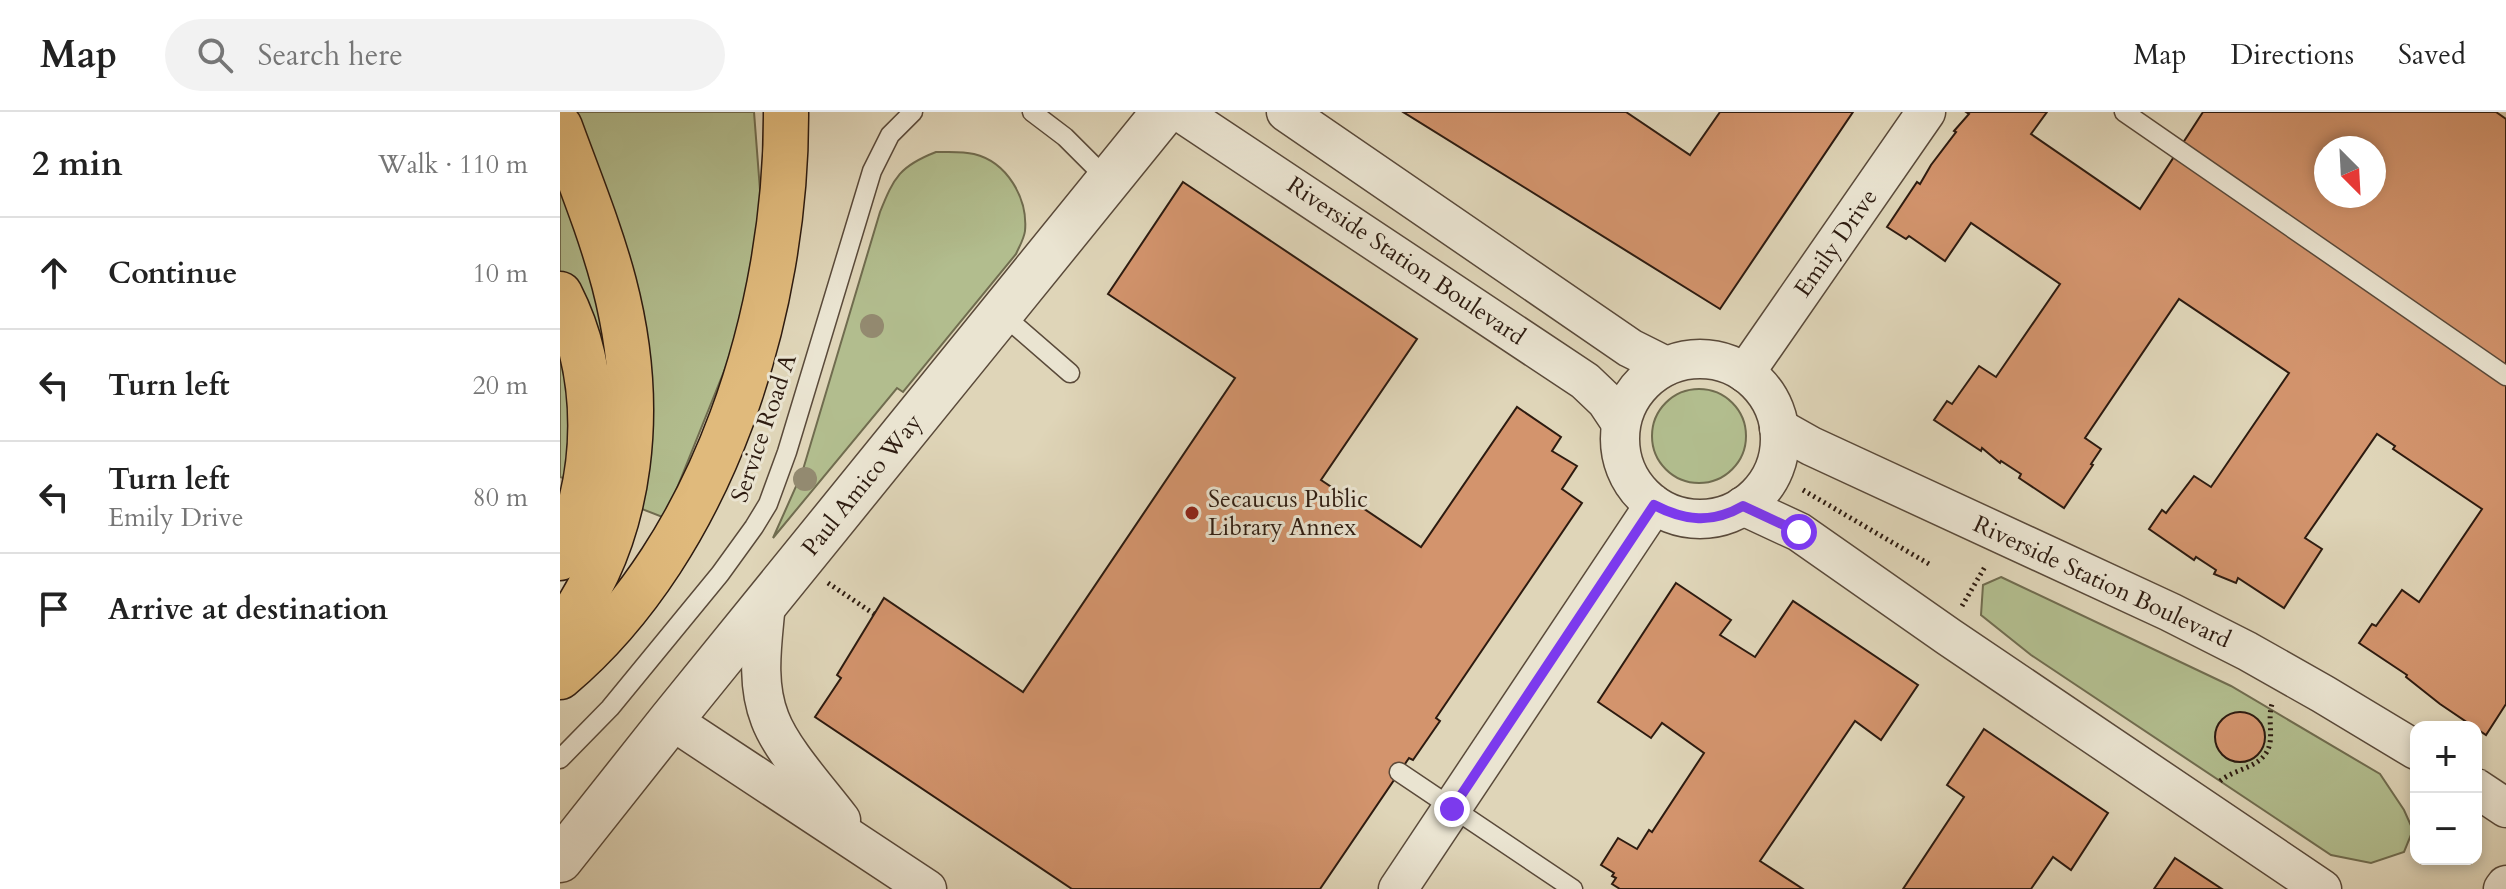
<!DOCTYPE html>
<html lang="en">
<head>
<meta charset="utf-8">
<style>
  :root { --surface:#fff; --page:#f2f2f2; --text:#222; --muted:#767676; --line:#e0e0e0 }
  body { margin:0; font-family:Cardo,serif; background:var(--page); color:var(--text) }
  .controls { position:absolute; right:24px; bottom:24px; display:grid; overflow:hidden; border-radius:16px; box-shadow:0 4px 12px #0003 }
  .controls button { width:72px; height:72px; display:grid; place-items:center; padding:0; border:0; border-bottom:2px solid var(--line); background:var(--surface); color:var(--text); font:40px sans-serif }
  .compass { position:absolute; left:1754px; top:24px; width:72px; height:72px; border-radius:50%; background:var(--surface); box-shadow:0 4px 12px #0003; rotate:156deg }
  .stop { position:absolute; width:24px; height:24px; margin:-18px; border:6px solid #7c3aed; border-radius:50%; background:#fff }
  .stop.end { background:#7c3aed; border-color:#fff; box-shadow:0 2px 8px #0008 }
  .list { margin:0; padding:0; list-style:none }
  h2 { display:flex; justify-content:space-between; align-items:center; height:104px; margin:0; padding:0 32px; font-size:34px }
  h2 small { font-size:26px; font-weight:400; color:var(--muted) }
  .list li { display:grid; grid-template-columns:52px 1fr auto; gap:24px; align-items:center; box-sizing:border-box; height:112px; padding:0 32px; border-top:2px solid var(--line) }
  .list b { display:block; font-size:30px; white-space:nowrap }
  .list p { margin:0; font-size:26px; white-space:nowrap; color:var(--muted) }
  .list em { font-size:26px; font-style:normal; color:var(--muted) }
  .icon { flex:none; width:44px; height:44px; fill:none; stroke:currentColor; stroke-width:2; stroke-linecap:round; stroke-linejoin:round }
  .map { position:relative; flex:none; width:1946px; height:777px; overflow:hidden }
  header { display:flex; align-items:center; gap:48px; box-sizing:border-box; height:112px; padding:0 40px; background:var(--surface); border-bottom:2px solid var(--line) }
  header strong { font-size:38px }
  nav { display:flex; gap:44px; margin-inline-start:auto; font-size:28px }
  .search { width:560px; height:72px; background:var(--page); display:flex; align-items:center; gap:20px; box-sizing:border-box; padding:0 28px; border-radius:44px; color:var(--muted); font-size:30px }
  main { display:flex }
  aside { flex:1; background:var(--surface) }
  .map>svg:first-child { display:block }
  .green { fill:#b2bd8e; stroke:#706c4f; stroke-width:2 }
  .building { fill:#d3946d; stroke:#2d1b10; stroke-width:2; fill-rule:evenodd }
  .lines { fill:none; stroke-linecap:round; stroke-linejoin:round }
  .service-casing { stroke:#5a4a3a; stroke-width:21 }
  .minor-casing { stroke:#5a4a3a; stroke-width:41 }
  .tertiary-casing { stroke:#5a4a3a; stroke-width:47 }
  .motorway-casing { stroke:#2d1b10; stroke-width:47 }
  .path { stroke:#2d1b10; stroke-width:5; stroke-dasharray:2 4; stroke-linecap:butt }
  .service { stroke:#eae4d1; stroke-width:18 }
  .minor { stroke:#eae4d1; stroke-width:38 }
  .tertiary { stroke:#eae4d1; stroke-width:44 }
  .motorway { stroke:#e0ba7c; stroke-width:44 }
  .tree { fill:#938a70 }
  .route { stroke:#7c3aed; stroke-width:10 }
  .poi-dot { fill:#8f2418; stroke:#eae4d1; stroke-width:3 }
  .labels { text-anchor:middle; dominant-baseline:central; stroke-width:6; stroke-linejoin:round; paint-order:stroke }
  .street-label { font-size:24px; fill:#2d1b10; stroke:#eae4d1 }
  .poi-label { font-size:24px; fill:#2d1b10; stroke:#eae4d1; text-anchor:start }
</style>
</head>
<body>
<header>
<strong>Map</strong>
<div class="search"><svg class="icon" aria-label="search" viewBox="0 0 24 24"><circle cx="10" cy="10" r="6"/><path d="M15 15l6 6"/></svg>Search here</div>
<nav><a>Map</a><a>Directions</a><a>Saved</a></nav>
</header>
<main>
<aside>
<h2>2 min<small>Walk · 110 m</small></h2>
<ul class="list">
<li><svg class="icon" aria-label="ahead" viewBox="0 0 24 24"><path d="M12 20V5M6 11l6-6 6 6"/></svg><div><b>Continue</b></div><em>10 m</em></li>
<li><svg class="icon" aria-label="left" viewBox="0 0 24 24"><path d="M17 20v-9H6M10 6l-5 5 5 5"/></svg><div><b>Turn left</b></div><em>20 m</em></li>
<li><svg class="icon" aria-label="left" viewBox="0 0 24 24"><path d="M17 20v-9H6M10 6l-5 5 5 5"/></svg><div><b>Turn left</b><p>Emily Drive</p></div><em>80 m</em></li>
<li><svg class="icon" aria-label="arrive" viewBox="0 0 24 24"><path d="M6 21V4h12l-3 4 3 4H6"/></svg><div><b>Arrive at destination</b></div></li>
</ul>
</aside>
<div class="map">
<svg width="1946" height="777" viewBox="0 0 1946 777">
  <rect width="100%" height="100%" fill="#dfd5b8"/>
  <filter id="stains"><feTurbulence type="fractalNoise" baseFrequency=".0025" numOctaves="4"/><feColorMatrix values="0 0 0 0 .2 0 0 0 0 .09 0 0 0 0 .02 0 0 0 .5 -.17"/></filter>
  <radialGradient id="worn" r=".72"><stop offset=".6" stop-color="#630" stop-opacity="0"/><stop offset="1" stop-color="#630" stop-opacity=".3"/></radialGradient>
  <!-- green -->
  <g class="green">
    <polygon points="0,0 194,0 201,91 179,222 105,406 0,365"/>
    <path d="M376 40C389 40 402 39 414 42 447 50 468 86 465 119 464 127 459 135 456 142L343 280 337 276 213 426 242 361 320 100C334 65 340 54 376 40Z"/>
    <circle cx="1139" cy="324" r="47"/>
    <polygon points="1441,465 1671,574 1820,662 1844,698 1853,718 1844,740 1811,751 1771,743 1471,543 1421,503 1423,473"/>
  </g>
  <!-- building -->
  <g class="building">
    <polygon points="843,0 1066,0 1130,43 1160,0 1293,0 1160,197"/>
    <path d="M1406 0H1487L1471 22 1580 97 1643 0H1936L1946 7V592L1926 623 1880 592 1846 565 1847 563 1799 531 1812 512 1816 514 1842 478 1859 490 1922 397 1833 337 1835 334 1817 322 1745 426 1762 437 1724 496 1678 466 1676 471 1654 462 1656 458 1636 445 1634 448 1589 417 1602 398 1606 401 1634 364 1651 375 1729 261 1619 187 1525 326 1541 337 1531 352 1533 353 1504 396 1459 366 1461 362 1441 349 1440 351 1422 336 1421 339 1374 308 1387 289 1392 292 1419 254 1436 265 1500 172 1411 111 1385 149 1349 124 1346 127 1327 115 1357 70 1360 72 1371 53 1396 20 1394 19 1409 2ZM1766 36H1814V84H1766Z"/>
    <polygon points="623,70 857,227 761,368 861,435 957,295 1001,325 992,339 1017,354 1002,377 1022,391 876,606 880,609 853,648 849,646 760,777 512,777 255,605 281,566 277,563 324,486 463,580 675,266 548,182"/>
    <polygon points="1116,471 1171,508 1160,523 1195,545 1233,489 1358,573 1321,628 1295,609 1200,749 1243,777 1060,777 1052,772 1056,766 1052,764 1054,761 1041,753 1058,726 1077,737 1089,718 1092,720 1144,641 1102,611 1091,626 1038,590"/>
    <circle cx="1680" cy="625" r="25"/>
    <polygon points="1424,617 1548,701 1511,758 1493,745 1471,777 1343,777 1404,685 1387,673"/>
    <polygon points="1615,746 1662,777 1594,777"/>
  </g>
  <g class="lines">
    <defs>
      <g id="service">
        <polyline points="472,0 505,25 549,69"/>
        <polyline points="1564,0 1946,264"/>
        <polyline points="442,202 510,261"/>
        <polyline points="0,647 50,596 160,462 194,415 208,392 227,340 312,59 330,23 353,0"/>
        <polyline points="839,660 1013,777"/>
      </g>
      <g id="minor">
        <polyline points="620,0 1025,269 1046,289 1060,310"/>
        <polyline points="726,0 1070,236 1106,254"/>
        <circle cx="1140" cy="327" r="80"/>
        <polyline points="1185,261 1366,0"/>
        <polyline points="1219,316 1251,334 1610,500 1687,539 1763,582 1856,638"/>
        <polyline points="1183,394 1239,420 1389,525 1762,777"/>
        <path d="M206 490C203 528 195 569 210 607 222 639 260 680 281 708"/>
        <polyline points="111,608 367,777"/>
        <polyline points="1916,676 1946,696"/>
        <polyline points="838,777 1094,393"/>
        <polyline points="1943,777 1946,773"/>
      </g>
      <polyline id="tertiary" points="0,748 111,608 604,0"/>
      <g id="motorway">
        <path d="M0 15C19 67 40 118 54 171 85 290 77 421 0 521"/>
        <path d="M0 182C41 262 40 366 0 446"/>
        <path d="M0 565C155 434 227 197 226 0"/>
      </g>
    </defs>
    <!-- service casing -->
    <use href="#service" class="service-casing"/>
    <!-- minor casing -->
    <use href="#minor" class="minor-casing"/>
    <!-- tertiary casing -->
    <use href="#tertiary" class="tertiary-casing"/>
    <!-- motorway casing -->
    <use href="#motorway" class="motorway-casing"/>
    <!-- path -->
    <g class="path">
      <polyline points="1243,378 1369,452"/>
      <polyline points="268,471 314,502"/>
      <polyline points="1402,494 1426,453"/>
      <path d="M1660 669C1677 655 1705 656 1710 631 1712 617 1708 605 1712 592"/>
    </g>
    <!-- service -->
    <use href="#service" class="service"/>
    <!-- minor -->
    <use href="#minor" class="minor"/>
    <!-- tertiary -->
    <use href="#tertiary" class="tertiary"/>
    <!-- motorway -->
    <use href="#motorway" class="motorway"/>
  </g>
  <!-- trees -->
  <g class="tree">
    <circle cx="312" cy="214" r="12"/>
    <circle cx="245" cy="367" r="12"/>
  </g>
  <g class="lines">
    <!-- route -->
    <path class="route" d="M892 697 1094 393C1125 409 1152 412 1183 394L1239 420"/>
  </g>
  <!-- markers -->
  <circle class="poi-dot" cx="632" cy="401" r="8"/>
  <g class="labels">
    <!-- street labels -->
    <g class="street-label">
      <text transform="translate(1276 131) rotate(-55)">Emily Drive</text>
      <text transform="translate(846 149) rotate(34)">Riverside Station Boulevard</text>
      <text transform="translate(204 316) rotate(-71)">Service Road A</text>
      <text transform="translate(302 373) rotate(-51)">Paul Amico Way</text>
      <text transform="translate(1542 470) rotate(25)">Riverside Station Boulevard</text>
    </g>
    <!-- poi labels -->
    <g class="poi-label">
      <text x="648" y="387">Secaucus Public<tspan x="648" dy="28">Library Annex</tspan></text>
    </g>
  </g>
  <rect width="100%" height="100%" filter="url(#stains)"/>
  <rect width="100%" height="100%" fill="url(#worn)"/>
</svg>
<div class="controls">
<button>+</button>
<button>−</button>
</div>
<svg class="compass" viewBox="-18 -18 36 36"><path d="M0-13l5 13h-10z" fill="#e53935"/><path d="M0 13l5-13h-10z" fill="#767676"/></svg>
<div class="stop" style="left:1239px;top:420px"></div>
<div class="stop end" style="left:892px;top:697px"></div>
</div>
</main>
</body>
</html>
